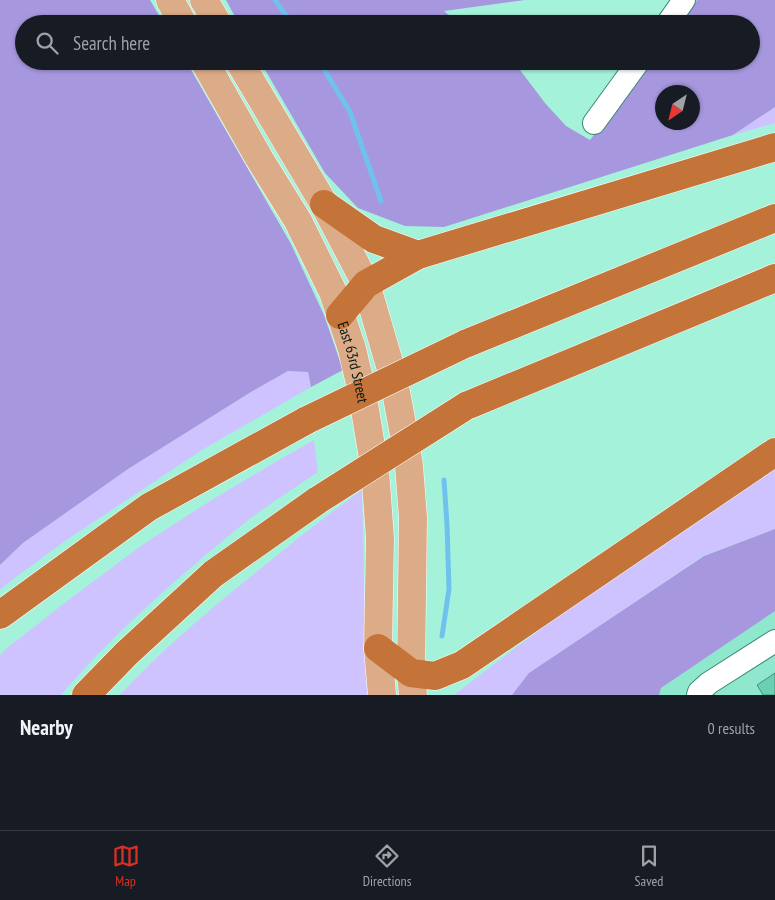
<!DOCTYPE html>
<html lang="en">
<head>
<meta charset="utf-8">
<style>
  :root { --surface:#171b24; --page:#20242c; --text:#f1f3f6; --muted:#9ea1a6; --line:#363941; --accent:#d93025 }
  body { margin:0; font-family:"PT Sans Narrow",sans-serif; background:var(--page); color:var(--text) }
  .compass { position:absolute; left:655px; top:85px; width:45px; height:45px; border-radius:50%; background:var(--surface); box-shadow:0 1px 4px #0004; rotate:215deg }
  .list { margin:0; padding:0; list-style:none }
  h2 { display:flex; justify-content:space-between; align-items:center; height:65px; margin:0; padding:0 20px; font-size:21px }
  h2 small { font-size:16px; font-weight:400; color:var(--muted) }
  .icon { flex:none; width:28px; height:28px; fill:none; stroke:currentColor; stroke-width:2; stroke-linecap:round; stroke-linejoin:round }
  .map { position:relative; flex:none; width:775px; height:695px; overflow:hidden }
  .search { position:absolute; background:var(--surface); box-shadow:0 1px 4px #0004; left:15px; right:15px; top:15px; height:55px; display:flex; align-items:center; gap:12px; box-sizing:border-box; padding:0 18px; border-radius:28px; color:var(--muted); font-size:19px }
  .sheet { height:135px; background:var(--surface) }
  nav { display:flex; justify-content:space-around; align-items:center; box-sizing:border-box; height:70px; border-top:1px solid var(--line); background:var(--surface); font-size:14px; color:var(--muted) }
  nav a { display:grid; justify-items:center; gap:2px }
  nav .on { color:var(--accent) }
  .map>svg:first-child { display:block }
  .built { fill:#8fe8ce }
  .green { fill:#cfc3ff }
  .forest { fill:#a797de; fill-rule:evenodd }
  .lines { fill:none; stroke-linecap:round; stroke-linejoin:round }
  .stream { stroke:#70c2ee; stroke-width:5 }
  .building { fill:#6ccfb4; stroke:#44917d }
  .minor-casing { stroke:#3b8874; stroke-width:24 }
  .major-casing { stroke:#fff; stroke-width:29 }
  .highway-casing { stroke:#fff; stroke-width:29 }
  .minor { stroke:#fff; stroke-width:22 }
  .major { stroke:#dcab88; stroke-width:28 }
  .highway { stroke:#c47339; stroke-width:28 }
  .highway-bridge-casing { stroke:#fff; stroke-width:29; stroke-linecap:butt }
  .highway-bridge { stroke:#c47339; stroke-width:28 }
  .labels { text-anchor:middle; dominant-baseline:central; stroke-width:4; stroke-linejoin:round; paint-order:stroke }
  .street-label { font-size:15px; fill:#001610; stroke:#fff }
</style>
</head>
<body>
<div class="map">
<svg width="775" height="695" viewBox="0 0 775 695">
  <rect width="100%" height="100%" fill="#a5f2db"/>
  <!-- built -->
  <polygon class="built" points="775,611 775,695 659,695 661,688"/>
  <!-- green -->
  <g class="green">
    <polygon points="775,107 775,123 733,135"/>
    <polygon points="288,371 308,372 311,387 202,450 68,539 12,580 0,590 0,565 23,543 128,469 251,392"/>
    <path d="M314 440 318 472C293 489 266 506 242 525 178 577 115 632 61 695H0V655L7 648 71 598 145 543 210 501 277 461Z"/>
    <path d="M775 464V529L703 556 530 673 512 695H454C558 613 667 539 775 464Z"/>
    <path d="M362 490 367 695H120C164 647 214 606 265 565 297 539 328 514 362 490Z"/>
  </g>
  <!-- forest -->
  <g class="forest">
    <polygon points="0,0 150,0 164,24 24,24 24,61 186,61 291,244 324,315 343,370 311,387 308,372 288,371 251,392 128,469 23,543 0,565"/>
    <polygon points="226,0 525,0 444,11 460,24 239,24"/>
    <path d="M697 0H775V107L733 135 444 227 405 226 358 208 325 173 260 61H509L520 70 545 103 566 126 590 140 651 61H751V24H679ZM662 92H692V122H662Z"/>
    <polygon points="775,529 775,611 661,688 659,695 512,695 529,673 704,556"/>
  </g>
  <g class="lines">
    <!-- stream -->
    <g class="stream">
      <polyline points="275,0 292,24"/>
      <polyline points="319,61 350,112 381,201"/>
      <polyline points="442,636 449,589 447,525 444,480"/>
    </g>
  </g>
  <!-- building -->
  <polygon class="building" points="775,673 775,695 763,695 757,685"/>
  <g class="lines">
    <defs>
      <g id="minor">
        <polyline points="667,24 684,0"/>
        <polyline points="594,123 639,61"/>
        <polyline points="698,695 699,692 709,683 775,641"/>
      </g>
      <g id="major">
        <polyline points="170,0 183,24"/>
        <polyline points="204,0 218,24"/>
        <path id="s1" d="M204 61 259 158 298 221 333 292 352 349 362 392 375 470 380 538 378 648 382 695"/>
        <polyline points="239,61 324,204 366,284 393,376 405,440 409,466 413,517 411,673 413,695"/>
      </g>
      <g id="highway">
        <polyline points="324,204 374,239 418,255"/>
        <polyline points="340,315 366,284 418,255 775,147"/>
        <polyline points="465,344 775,218"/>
        <polyline points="466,406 775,278"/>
        <polyline points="0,615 149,507 307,420"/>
        <polyline points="378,648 411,673 435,676 462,665 775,452"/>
        <polyline points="86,695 127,653 213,574 318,500"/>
      </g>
    </defs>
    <!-- minor casing -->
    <use href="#minor" class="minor-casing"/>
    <!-- major casing -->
    <use href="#major" class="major-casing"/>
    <!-- highway casing -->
    <use href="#highway" class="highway-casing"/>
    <!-- minor -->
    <use href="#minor" class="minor"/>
    <!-- major -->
    <use href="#major" class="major"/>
    <!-- highway -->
    <use href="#highway" class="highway"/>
    <defs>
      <g id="highway-bridge">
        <polyline points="307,420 465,344"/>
        <polyline points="318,500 466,406"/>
      </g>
    </defs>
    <!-- highway-bridge casing -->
    <use href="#highway-bridge" class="highway-bridge-casing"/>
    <!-- highway-bridge -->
    <use href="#highway-bridge" class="highway-bridge"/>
  </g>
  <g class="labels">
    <!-- street labels -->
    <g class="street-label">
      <text stroke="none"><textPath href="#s1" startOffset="338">East 63rd Street</textPath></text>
    </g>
  </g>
</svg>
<svg class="compass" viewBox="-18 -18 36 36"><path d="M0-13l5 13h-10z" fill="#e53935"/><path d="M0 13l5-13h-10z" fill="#9ea1a6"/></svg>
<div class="search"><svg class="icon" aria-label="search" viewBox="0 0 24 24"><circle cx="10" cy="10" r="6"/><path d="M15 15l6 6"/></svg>Search here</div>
</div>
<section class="sheet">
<h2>Nearby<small>0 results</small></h2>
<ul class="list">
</ul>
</section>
<nav>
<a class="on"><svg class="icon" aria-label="map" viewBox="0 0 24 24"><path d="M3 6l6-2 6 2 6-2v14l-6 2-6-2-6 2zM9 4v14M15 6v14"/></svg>Map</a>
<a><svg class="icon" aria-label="directions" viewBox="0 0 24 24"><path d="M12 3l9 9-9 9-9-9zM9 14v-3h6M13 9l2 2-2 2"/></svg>Directions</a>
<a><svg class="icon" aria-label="saved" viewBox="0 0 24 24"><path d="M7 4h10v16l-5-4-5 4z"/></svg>Saved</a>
</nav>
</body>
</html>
